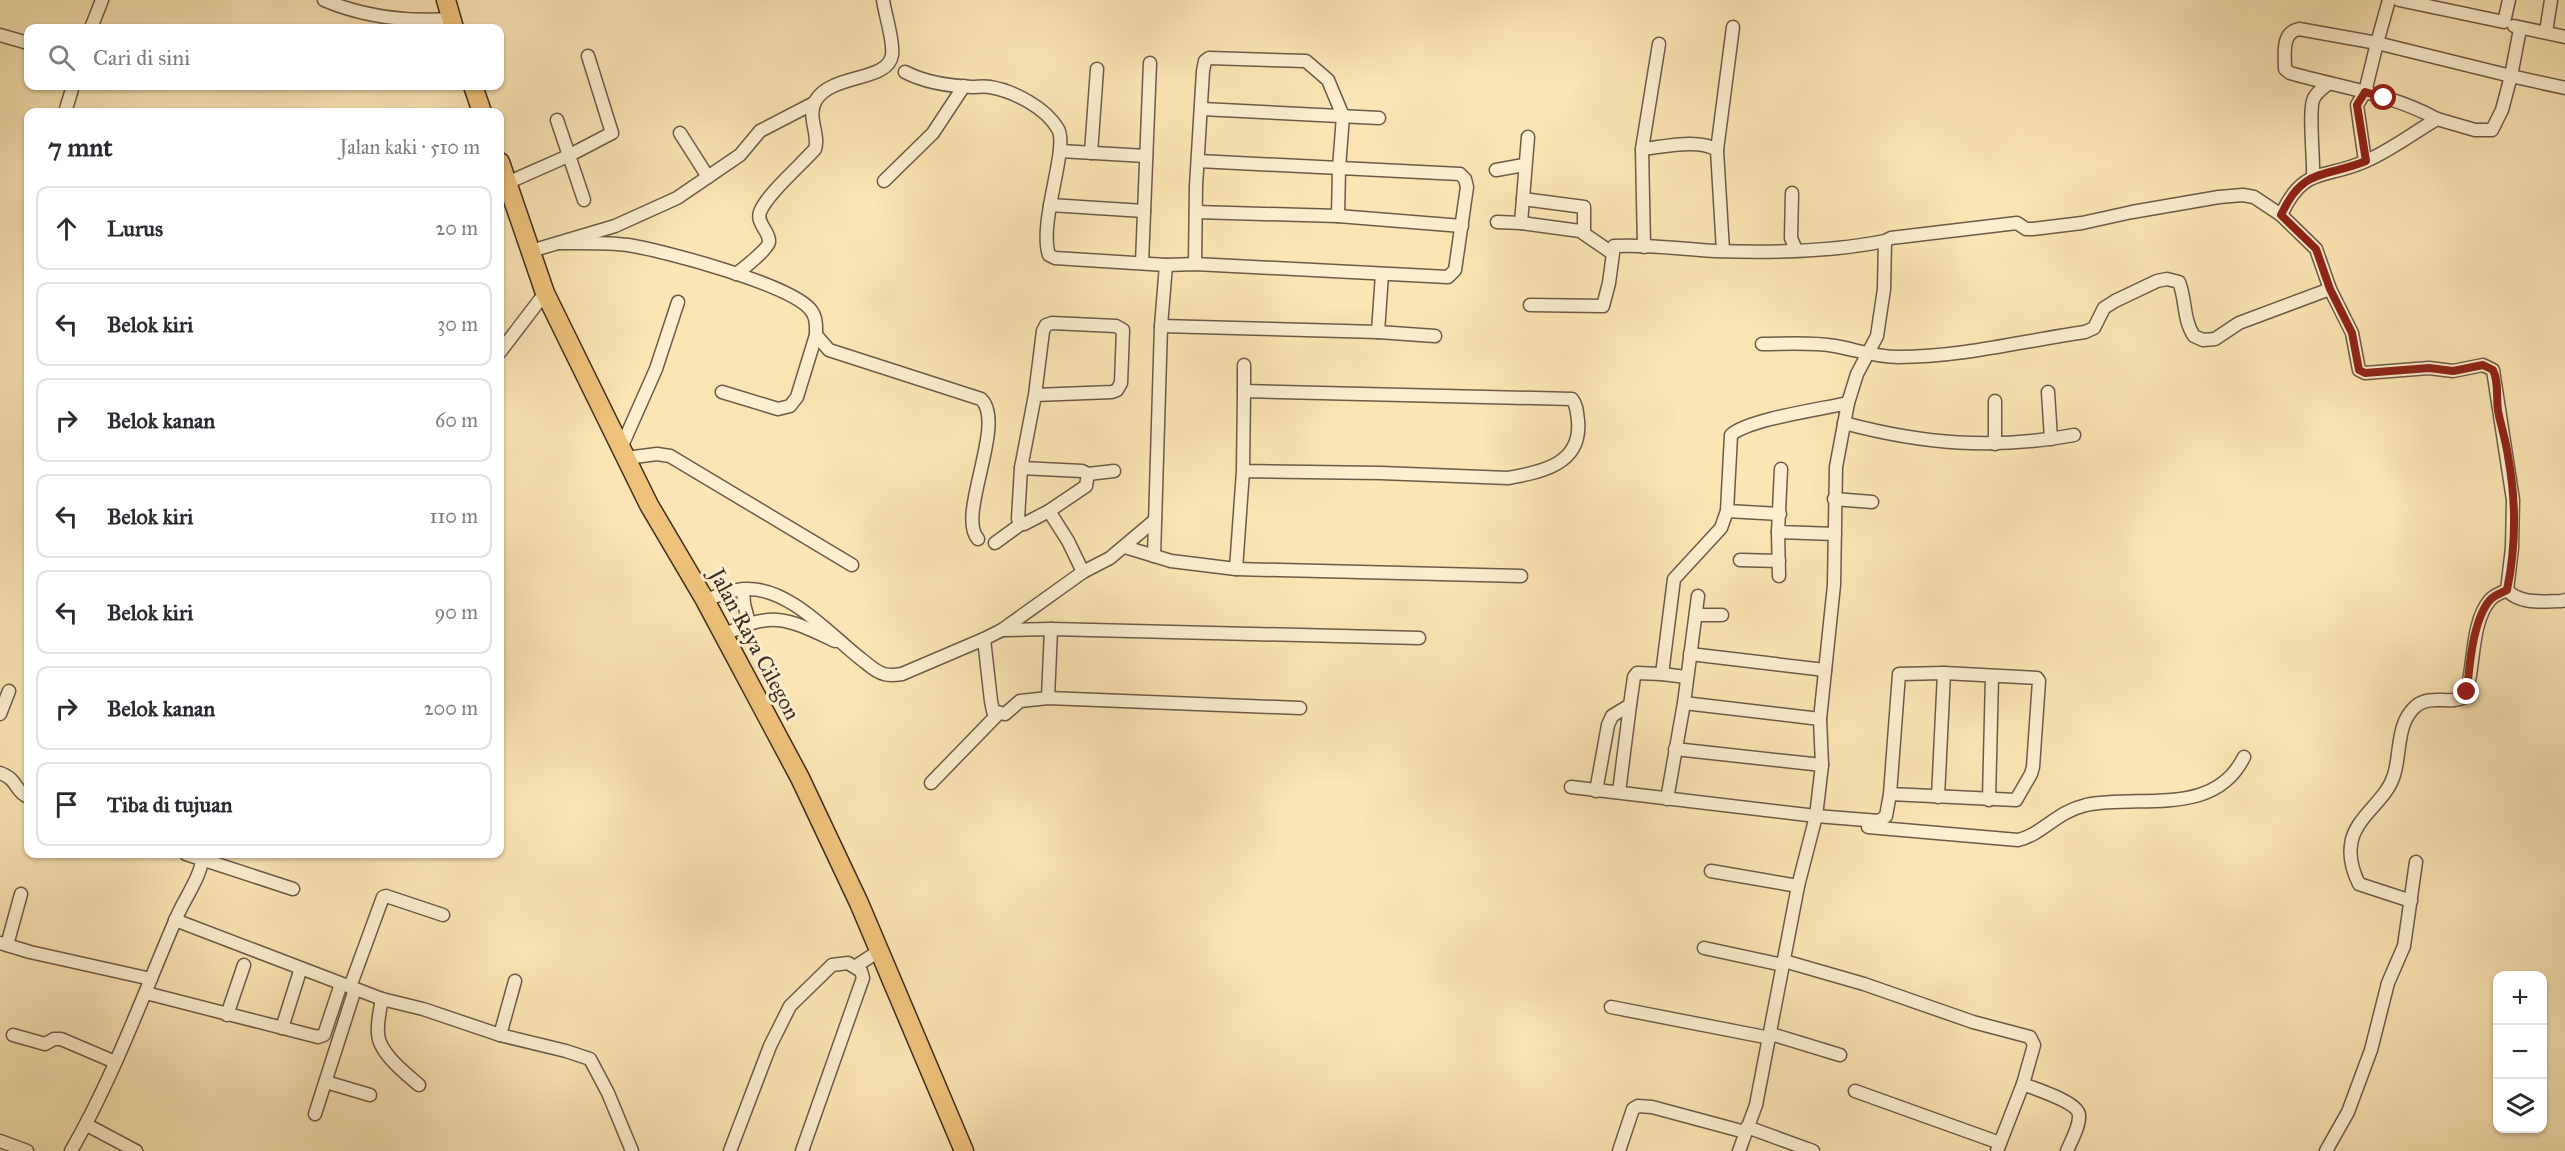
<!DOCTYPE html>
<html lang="id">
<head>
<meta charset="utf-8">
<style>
  :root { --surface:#fff; --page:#f7f7f7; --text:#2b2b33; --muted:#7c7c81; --line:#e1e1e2 }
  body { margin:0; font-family:"IM FELL Great Primer",serif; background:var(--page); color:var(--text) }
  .controls { position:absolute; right:18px; bottom:18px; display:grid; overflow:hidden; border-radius:12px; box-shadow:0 2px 4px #0004 }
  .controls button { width:54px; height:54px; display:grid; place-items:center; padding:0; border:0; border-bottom:2px solid var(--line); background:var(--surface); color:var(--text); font:30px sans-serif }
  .stop { position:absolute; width:18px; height:18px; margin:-14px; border:4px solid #8f2418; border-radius:50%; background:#fff }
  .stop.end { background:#8f2418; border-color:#fff; box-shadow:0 2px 6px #0008 }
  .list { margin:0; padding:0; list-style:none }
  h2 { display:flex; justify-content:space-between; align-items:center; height:78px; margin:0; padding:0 24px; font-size:26px }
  h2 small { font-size:20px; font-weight:400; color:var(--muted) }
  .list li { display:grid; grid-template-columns:39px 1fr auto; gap:18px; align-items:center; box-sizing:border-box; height:84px; margin:0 12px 12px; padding:0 12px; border:2px solid var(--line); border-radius:12px }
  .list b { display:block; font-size:22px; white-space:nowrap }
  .list em { font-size:20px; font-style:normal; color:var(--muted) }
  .icon { flex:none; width:33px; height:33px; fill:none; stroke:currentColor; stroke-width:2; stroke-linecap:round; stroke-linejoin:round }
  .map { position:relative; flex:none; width:2565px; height:1151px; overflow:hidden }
  .search { position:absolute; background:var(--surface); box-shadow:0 2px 4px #0004; left:24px; top:24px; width:480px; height:66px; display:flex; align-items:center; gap:15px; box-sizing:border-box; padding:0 21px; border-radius:12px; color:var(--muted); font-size:22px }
  .panel { position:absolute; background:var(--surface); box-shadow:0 2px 4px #0004; left:24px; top:108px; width:480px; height:750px; border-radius:12px }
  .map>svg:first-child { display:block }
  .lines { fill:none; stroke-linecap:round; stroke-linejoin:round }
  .minor-casing { stroke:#6d5a48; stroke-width:15 }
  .highway-casing { stroke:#3e2b24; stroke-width:21 }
  .minor { stroke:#fceece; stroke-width:12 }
  .highway { stroke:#eec27a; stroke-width:18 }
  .route { stroke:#8f2418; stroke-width:8 }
  .labels { text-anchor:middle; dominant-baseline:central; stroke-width:6; stroke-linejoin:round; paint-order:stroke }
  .street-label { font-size:22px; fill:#3e2b24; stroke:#fceece }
</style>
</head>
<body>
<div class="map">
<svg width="2565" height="1151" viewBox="0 0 2565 1151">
  <rect width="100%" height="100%" fill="#fbe5b4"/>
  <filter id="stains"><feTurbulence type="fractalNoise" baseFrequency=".00333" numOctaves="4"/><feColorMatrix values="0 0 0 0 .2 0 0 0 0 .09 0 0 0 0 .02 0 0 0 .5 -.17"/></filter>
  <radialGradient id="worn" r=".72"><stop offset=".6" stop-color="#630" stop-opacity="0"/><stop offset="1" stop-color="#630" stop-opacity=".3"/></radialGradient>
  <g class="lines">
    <defs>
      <g id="minor">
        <path d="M324 0C364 17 408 22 451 19"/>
        <path d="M2389 0 2377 43 2299 29C2281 33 2285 54 2285 69L2290 73C2339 87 2392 94 2437 119"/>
        <polyline points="2399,0 2504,22 2509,0"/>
        <polyline points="2514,26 2565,37"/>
        <polyline points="91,28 102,0"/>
        <polyline points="2546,32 2551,0"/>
        <polyline points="0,35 28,43"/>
        <path d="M905 72C926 83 949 86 972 87 978 87 984 86 990 87 1014 91 1046 108 1058 129 1069 148 1038 223 1049 255L1055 258 1166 265 1161 326 1154 556"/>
        <polyline points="1202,109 1379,118"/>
        <polyline points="65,112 73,86"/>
        <polyline points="557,120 584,200"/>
        <polyline points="680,133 708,177"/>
        <polyline points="1528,137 1521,223 1580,231 1612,253"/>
        <path d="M1642 149C1663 147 1699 138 1717 150L1723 251"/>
        <polyline points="1717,150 1733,27"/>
        <polyline points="1060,151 1146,156"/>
        <polyline points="1091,153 1097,69"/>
        <polyline points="2365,161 2357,105 2365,92 2377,43 2511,76 2520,29"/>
        <polyline points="1496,170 1524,165"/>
        <path d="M2313 176C2314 160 2308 108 2314 98 2317 92 2323 88 2328 84"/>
        <polyline points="884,181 933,133 964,86"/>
        <polyline points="507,183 568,156 612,133 588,56"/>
        <polyline points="1792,193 1791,238 1796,250"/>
        <polyline points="1523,199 1584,207 1584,233"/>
        <polyline points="1050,205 1144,211"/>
        <polyline points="1196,212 1338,216 1462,226"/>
        <path d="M2281 215C2304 165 2324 180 2366 161 2391 150 2413 133 2437 119L2475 130H2492L2502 110 2511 76 2565 88"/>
        <polyline points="1497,222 1521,223"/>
        <path d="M559 243C582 243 606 242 628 245 665 251 788 284 810 309 817 317 816 326 816 335L829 350 981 399C1007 423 956 516 978 539"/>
        <polyline points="1644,247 1642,149 1659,44"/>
        <polyline points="531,251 615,226 677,198 740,155 760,131 814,103"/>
        <polyline points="1142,263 1150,63"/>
        <polyline points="1195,264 1196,186 1203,71 1205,61 1209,58 1306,61 1328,80 1343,116 1339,168 1338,216"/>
        <polyline points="1166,265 1195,264 1448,277 1455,270 1467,187 1465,179 1460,174 1198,161"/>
        <path d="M736 274C743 269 768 249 769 242 770 231 756 224 760 212 767 194 801 165 815 149 820 134 806 116 816 100 833 73 888 82 892 55 894 40 885 15 883 0"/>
        <path d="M1530 305 1603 306 1609 283 1614 246C1648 244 1682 249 1716 251 1772 253 1830 252 1885 241L1891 238 2017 223 2026 229H2033L2082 223 2132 212 2219 197 2243 195 2254 197 2281 215 2316 249 2330 289 2352 333 2359 370 2365 373 2429 368 2453 371 2483 365 2493 370 2513 500 2512 548 2507 590"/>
        <polyline points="1161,326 1378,332 1435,336"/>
        <polyline points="1378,332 1382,274"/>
        <path d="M1762 344C1786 344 1811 342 1835 346 1857 350 1875 357 1898 357 1962 357 2023 341 2085 332L2094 328 2104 308 2115 301 2157 281 2167 279 2179 282C2186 299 2183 320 2194 336L2203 340 2215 339 2239 323 2330 289"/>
        <polyline points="500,352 545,293"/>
        <polyline points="1244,391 1244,365"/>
        <polyline points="722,392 778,409 790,406 797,397 816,335"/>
        <polyline points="2048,392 2051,439"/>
        <polyline points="1035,395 1112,392 1117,390 1121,383 1123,330 1116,326 1052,323 1046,325 1043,331 1035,395 1021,468 1018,519 1024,524 1049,511 1068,541 1083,572"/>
        <path d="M1844 423C1923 444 1993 450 2074 435"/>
        <polyline points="1995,444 1995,401"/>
        <polyline points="621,448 656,369 678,302"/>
        <polyline points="626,458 657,454 670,456 852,565"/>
        <polyline points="1021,468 1082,471 1088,474 1086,486 1049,511"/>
        <polyline points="1781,469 1778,532 1835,534"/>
        <polyline points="1088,474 1114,471"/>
        <polyline points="1834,499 1872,502"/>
        <polyline points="1727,511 1780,514"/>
        <polyline points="1778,532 1779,576"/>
        <polyline points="995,543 1021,524"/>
        <polyline points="1125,547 1171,561 1236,569 1521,576"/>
        <polyline points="1740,560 1779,561"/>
        <path d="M1236 569 1243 471 1244 391 1572 399C1577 405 1577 413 1578 421 1582 464 1542 472 1508 478L1381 473 1243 471"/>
        <polyline points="743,589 744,604 749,623"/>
        <path d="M2507 590C2520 605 2544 601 2562 601L2565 600"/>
        <path d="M705 600C718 596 732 589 745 589 789 587 829 634 861 659 868 664 875 672 884 674 890 676 896 675 902 674L984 639 1002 630 1083 572 1110 558 1155 520"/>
        <polyline points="1697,615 1722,615"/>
        <polyline points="1002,630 1051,629"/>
        <path d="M722 636C773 610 786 618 835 641"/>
        <polyline points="984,639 991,701 993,711 1005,714 1020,701 1048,698 1300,708"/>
        <polyline points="1690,654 1825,670"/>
        <polyline points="1662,674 1686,677"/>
        <polyline points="1048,698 1051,629 1419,638"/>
        <polyline points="1684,703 1820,719"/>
        <polyline points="0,714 9,691"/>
        <polyline points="1675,749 1822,765"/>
        <path d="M0 773C19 780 14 791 28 797"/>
        <polyline points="931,783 999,713"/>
        <polyline points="1571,787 1816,816 1879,821 1886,816 1890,794 1899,674 1944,673 2037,678 2039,681 2033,767 2031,774 2016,800 1890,794"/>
        <path d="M1596 791 1608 725 1612 716 1630 705 1634 677 1637 673 1662 674 1674 579 1721 528 1727 511 1731 435C1749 419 1822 409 1848 403"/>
        <polyline points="1619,792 1630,705"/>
        <polyline points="1938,797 1944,673"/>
        <polyline points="1667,799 1684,703 1698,596"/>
        <polyline points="1989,800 1992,676"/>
        <path d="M1868 827 2018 840C2043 834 2056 812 2086 805 2140 794 2214 818 2244 757"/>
        <polyline points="186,854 293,889"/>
        <polyline points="1711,871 1798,886"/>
        <path d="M2411 901 2359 884C2353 872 2349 859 2351 845 2354 817 2386 802 2394 775 2401 753 2396 723 2416 706 2431 694 2450 705 2465 697 2475 670 2470 623 2490 600 2494 595 2501 593 2507 590"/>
        <polyline points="175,920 382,999 423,1009 500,1035 566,1051 590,1059 608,1093 632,1151"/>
        <polyline points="0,943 30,952 151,979"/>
        <polyline points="7,945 21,894"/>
        <polyline points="1704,948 1783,965"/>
        <polyline points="1784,961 1864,984 1973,1022 2030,1037 2034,1045 2023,1084 1997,1151"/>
        <polyline points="856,966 879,951"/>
        <polyline points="350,987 383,897 386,896 443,915"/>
        <polyline points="146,993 318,1037 324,1035 341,984"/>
        <path d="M382 999C380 1010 377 1022 378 1033 378 1052 405 1073 419 1085"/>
        <polyline points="1611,1007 1770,1038"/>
        <polyline points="227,1015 244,965"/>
        <polyline points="282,1028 300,971"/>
        <polyline points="1771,1034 1840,1055"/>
        <polyline points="13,1035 45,1044 54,1039 61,1039 115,1062"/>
        <polyline points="500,1035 515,981"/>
        <polyline points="326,1082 370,1095"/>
        <path d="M2023 1084C2035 1089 2078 1102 2079 1115 2080 1126 2071 1141 2067 1151"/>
        <polyline points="1855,1091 2000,1143"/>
        <polyline points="315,1114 355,989"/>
        <polyline points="87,1125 136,1151"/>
        <polyline points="1747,1127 1813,1151"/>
        <polyline points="0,1141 27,1151"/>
        <path d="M71 1151C113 1078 142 998 175 921 183 900 202 877 203 854"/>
        <polyline points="730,1151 770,1046 790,1006 832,965 848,963 861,971 863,978 802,1151"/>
        <polyline points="1619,1151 1633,1109 1638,1106 1652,1107 1745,1132"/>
        <polyline points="1739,1151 1756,1105 1798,886 1816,816 1822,765 1820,719 1834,585 1836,467 1848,403 1857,374 1877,336 1884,289 1885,241"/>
        <polyline points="2326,1151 2348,1112 2371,1050 2388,983 2404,946 2416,862"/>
      </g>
      <g id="highway">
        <polyline points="446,0 454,28"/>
        <polyline points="473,86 482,112"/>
        <polyline points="500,162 545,293 649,505 705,600 800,778 859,903 964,1151"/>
      </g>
    </defs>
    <!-- minor casing -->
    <use href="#minor" class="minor-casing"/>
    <!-- highway casing -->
    <use href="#highway" class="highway-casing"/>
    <!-- minor -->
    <use href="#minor" class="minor"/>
    <!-- highway -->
    <use href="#highway" class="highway"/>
  </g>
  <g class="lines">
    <!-- route -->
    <path class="route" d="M2384 98 2365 92 2357 105 2366 161C2324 178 2303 167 2281 215L2316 249 2330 289 2352 333 2359 370 2365 373 2429 368 2453 371 2483 365 2493 370C2499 382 2496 397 2498 411 2501 426 2506 441 2508 456 2516 500 2516 547 2507 590 2502 593 2494 595 2490 600 2473 619 2469 667 2467 692"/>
  </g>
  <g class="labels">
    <!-- street labels -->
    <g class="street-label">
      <text transform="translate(755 644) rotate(62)">Jalan Raya Cilegon</text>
    </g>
  </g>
  <rect width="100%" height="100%" filter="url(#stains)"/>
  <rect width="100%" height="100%" fill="url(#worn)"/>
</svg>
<div class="controls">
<button>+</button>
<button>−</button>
<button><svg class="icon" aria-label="layers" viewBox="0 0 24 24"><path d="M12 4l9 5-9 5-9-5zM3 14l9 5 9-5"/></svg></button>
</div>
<div class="stop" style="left:2384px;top:98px"></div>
<div class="stop end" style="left:2467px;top:692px"></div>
<div class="search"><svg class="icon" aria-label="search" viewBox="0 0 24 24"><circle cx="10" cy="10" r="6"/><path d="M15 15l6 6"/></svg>Cari di sini</div>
<section class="panel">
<h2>7 mnt<small>Jalan kaki · 510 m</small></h2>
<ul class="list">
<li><svg class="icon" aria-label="ahead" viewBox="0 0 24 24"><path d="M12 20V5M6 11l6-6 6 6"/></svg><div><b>Lurus</b></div><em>20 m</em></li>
<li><svg class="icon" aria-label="left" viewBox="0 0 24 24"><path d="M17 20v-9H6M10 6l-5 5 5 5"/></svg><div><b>Belok kiri</b></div><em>30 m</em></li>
<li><svg class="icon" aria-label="right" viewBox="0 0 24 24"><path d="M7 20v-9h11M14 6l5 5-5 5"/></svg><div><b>Belok kanan</b></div><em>60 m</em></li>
<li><svg class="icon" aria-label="left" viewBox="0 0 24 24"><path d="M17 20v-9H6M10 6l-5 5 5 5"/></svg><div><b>Belok kiri</b></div><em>110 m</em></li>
<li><svg class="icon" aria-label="left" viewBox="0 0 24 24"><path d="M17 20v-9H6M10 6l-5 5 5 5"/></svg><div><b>Belok kiri</b></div><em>90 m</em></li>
<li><svg class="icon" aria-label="right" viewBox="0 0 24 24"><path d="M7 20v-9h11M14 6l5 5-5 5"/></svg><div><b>Belok kanan</b></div><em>200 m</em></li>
<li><svg class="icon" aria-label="arrive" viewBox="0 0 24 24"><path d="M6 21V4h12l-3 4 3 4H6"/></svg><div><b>Tiba di tujuan</b></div></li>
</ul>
</section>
</div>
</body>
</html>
